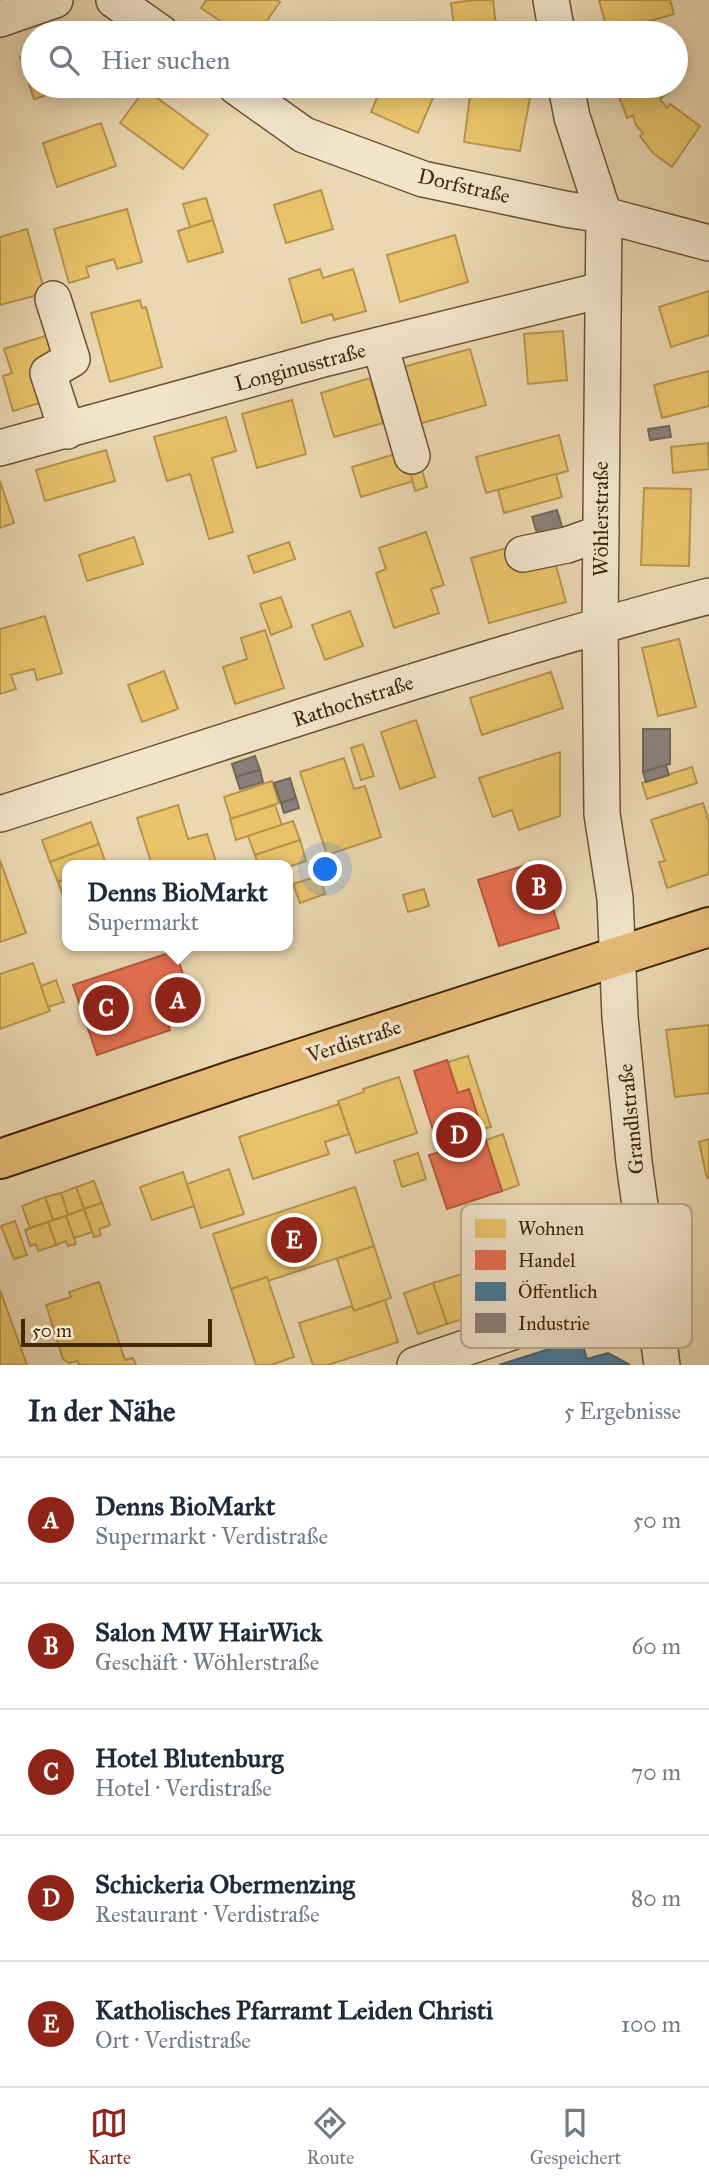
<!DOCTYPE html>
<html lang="de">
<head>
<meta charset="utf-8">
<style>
  :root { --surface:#fff; --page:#f6f6f7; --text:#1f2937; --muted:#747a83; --line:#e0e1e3; --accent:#8f2418 }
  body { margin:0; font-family:"IM FELL Great Primer",serif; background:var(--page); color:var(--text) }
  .scale { position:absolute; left:21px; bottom:18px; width:191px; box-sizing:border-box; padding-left:7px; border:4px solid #422708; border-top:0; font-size:19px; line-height:24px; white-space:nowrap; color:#422708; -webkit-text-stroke:5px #f2e5cc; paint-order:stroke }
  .you { position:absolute; left:326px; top:870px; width:24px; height:24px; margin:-18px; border:5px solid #fff; border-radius:50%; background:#1a73e8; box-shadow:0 0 0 10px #1a73e833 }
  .badge { display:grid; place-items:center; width:46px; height:46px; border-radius:50%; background:var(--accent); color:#fff; font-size:23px; font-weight:700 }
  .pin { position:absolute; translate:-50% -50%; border:4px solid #fff; box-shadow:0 2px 7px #0006 }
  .popup { position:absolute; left:62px; top:860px; width:231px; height:91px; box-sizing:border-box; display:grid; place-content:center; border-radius:14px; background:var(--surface); filter:drop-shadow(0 2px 5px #0005); font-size:23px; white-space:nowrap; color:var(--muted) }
  .popup b { font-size:26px; color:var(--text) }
  .popup::after { content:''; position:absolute; left:50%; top:100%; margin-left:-14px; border:14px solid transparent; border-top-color:var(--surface) }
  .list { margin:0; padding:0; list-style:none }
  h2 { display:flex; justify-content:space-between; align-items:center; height:91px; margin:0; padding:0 28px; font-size:30px }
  h2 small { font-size:23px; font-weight:400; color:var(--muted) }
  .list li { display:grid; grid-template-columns:46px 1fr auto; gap:21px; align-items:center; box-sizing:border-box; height:126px; padding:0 28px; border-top:2px solid var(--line) }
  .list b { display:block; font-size:26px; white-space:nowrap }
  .list p { margin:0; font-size:23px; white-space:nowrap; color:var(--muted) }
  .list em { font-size:23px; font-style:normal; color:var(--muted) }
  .icon { flex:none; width:38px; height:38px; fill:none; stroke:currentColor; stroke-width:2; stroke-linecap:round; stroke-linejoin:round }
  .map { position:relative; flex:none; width:709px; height:1365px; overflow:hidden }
  .search { position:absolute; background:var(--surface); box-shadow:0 4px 18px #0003; left:21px; right:21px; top:21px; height:77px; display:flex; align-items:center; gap:18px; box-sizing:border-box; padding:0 24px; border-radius:38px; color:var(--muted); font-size:26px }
  .sheet { height:721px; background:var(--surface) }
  nav { display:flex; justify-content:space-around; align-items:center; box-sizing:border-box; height:98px; border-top:2px solid var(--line); background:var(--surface); font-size:19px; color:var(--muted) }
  nav a { display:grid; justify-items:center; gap:4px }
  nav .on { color:var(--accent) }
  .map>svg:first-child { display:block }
  .homes { fill:#e9c46a; stroke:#b7954d; stroke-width:2 }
  .shops { fill:#e76f51; stroke:#b6593b; stroke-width:2 }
  .public { fill:#457b9d; stroke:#446270; stroke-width:2 }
  .industry { fill:#8a817c; stroke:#746659; stroke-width:2 }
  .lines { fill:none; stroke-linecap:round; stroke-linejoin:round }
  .minor-casing { stroke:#6c5332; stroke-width:38 }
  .major-casing { stroke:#422708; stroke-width:42 }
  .minor { stroke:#f2e5cc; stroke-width:35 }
  .major { stroke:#e6bc78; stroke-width:38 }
  .labels { text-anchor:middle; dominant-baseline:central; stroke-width:7; stroke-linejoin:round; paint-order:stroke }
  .street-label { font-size:21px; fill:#422708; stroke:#f2e5cc }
  .key { fill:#f2e5cc; stroke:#bdac91; stroke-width:2 }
  .key-label { font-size:19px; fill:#422708 }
</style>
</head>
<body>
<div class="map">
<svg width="709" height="1365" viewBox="0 0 709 1365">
  <rect width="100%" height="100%" fill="#ebd7b1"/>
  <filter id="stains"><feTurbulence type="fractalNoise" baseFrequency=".00286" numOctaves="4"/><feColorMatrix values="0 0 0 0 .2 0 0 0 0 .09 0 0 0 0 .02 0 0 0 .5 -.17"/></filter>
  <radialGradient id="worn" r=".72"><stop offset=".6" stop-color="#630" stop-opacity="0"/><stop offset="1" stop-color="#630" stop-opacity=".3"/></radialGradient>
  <!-- homes -->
  <g class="homes">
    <polygon points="206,0 277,0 280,2 258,33 238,33 201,8"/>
    <polygon points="475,0 493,0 497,33 455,33 451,3"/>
    <polygon points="599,0 670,0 674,14 608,33"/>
    <polygon points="33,53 33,86 75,86 34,99 20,57"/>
    <polygon points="382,86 438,86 418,133 371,112"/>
    <polygon points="615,86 665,86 669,92 660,99 667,108 670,104 700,126 672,167 653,153 640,136 643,133 636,125 633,115 627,118"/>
    <polygon points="471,88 530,98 520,151 464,142"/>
    <polygon points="145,89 208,135 183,169 120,123"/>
    <polygon points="101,123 116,166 57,187 43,143"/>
    <polygon points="321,190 333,229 286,243 274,205"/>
    <polygon points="206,198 213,220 190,227 183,204"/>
    <polygon points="127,209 142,262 117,269 114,259 86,267 89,277 69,283 54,229"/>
    <polygon points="213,220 223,252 188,262 178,231"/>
    <polygon points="27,229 45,293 0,305 0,237"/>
    <polygon points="455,235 468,282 400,302 387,255"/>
    <polygon points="320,269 323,278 353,269 366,311 334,320 332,314 302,323 289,279"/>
    <polygon points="709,291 709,335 671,347 659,307"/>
    <polygon points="140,300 142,308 146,307 162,367 110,382 91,313"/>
    <polygon points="563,331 567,380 528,384 524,334"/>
    <polygon points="48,335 55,361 50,400 13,411 3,376 12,373 4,349"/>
    <polygon points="470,349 486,405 419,424 403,367"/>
    <polygon points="709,371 709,406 662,418 654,385"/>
    <polygon points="370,378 383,423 334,437 321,393"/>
    <polygon points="292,400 306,454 257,468 242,414"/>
    <polygon points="226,417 236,451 212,458 233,532 209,539 190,474 167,481 154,437"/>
    <polygon points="559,435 568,471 486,493 476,457"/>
    <polygon points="708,443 709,469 673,473 671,447"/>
    <polygon points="106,450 115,481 45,501 36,470"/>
    <polygon points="405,451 413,481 361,497 352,467"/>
    <polygon points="418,457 427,487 415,491 407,460"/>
    <polygon points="556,474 562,497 504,513 498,490"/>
    <polygon points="0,481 14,523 0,528"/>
    <polygon points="644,488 691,489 689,566 641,565"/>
    <polygon points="426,532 444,585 431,589 439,613 394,628 376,573 386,569 379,548"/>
    <polygon points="134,537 143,564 87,581 79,555"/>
    <polygon points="289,542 295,559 254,573 248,556"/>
    <polygon points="510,547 554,558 566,602 489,623 471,558"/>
    <polygon points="281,597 292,627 271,635 260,604"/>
    <polygon points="350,611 363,646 325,660 312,625"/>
    <polygon points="45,616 62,673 37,680 34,669 11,675 16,689 0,694 0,629"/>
    <polygon points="265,630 284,688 235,704 223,667 247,659 241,638"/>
    <polygon points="679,639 696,707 658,716 642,648"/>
    <polygon points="164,671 178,709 142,722 128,685"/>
    <polygon points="551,672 563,708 482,735 470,698"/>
    <polygon points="416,720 435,777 400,789 381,732"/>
    <polygon points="363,744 374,776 361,780 351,748"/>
    <polygon points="560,752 560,816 519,830 512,810 493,817 479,778"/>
    <polygon points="344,758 354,789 365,786 381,837 327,855 300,772"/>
    <polygon points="692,767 697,783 647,799 642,783"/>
    <polygon points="272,781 279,803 231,819 224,797"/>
    <polygon points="703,803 709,822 709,874 667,888 659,862 665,861 651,820"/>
    <polygon points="178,805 188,839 207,834 217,865 152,865 137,818"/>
    <polygon points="275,805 282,825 236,840 230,819"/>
    <polygon points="293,821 300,840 255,855 248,836"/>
    <polygon points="91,822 99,844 50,862 42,840"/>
    <polygon points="300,840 306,861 288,867 258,865 255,855"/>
    <polygon points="99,844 106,864 68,865 68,878 58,882 50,862"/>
    <polygon points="0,860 26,933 0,942"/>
    <polygon points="319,876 325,894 300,903 293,884"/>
    <polygon points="68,878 68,899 65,901 58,882"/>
    <polygon points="424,889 429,906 408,912 403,895"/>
    <polygon points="33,963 50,1011 0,1029 0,974"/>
    <polygon points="56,980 64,1002 48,1007 41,986"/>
    <polygon points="709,1025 709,1093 675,1097 666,1030"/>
    <polygon points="468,1056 491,1127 482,1129 469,1089 458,1093 448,1062"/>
    <polygon points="399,1077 417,1133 356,1153 338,1101 364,1092 363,1089"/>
    <polygon points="339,1104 349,1134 325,1142 329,1154 253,1179 239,1137"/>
    <polygon points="503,1134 519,1185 502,1191 486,1140"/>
    <polygon points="709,1139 709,1178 707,1178 699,1142"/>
    <polygon points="418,1153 426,1179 402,1187 394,1161"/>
    <polygon points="229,1169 244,1214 201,1228 187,1184"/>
    <polygon points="183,1172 194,1206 152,1220 140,1187"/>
    <polygon points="94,1181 102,1203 84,1209 76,1187"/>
    <polygon points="76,1187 84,1209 68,1215 61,1193"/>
    <polygon points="355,1187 374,1246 268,1281 267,1277 231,1289 213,1234"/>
    <polygon points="61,1193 68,1215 53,1220 45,1197"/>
    <polygon points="45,1197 53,1220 30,1228 22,1206"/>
    <polygon points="102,1203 110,1225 99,1229 101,1235 94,1237 84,1209"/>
    <polygon points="578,1207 599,1267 558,1282 536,1222"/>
    <polygon points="84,1209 92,1232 74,1238 66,1216"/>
    <polygon points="66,1216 76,1244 68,1246 66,1241 56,1245 48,1222"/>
    <polygon points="15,1221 27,1255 14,1259 1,1226"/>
    <polygon points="48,1222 56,1245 38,1251 36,1244 30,1246 25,1230"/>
    <polygon points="374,1246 391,1298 354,1311 337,1259"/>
    <polygon points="462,1274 475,1315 447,1324 433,1283"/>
    <polygon points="267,1277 294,1357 271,1365 256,1365 231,1289"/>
    <polygon points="99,1282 125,1360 133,1358 136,1365 79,1365 78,1361 69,1363 63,1359 46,1305 71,1297 69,1292"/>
    <polygon points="433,1283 447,1324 418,1334 404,1293"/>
    <polygon points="0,1290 27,1365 0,1365"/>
    <polygon points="385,1300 398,1342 328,1365 313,1365 299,1323 352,1306 354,1311"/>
  </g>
  <!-- shops -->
  <g class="shops">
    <polygon points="539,861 559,928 499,946 478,880"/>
    <polygon points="175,951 194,1006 166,1016 170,1030 97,1055 73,985"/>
    <polygon points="447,1060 458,1093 469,1089 502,1191 447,1209 429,1155 440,1152 414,1071"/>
  </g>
  <!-- public -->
  <polygon class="public" points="581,1339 587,1359 608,1353 630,1365 499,1365"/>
  <!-- industry -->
  <g class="industry">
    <polygon points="669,426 671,437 650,440 648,429"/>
    <polygon points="557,510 565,536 540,543 532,517"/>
    <polygon points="643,729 670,729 670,764 643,772"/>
    <polygon points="255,756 260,770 236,777 232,764"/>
    <polygon points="666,765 669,775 646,782 643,772"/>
    <polygon points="260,770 263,782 240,789 236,777"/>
    <polygon points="290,778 296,798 281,803 274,783"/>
    <polygon points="296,798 299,808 284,813 281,803"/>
  </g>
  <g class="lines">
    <defs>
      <g id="minor">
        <polyline points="114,0 161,33"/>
        <polyline points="551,0 557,33"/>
        <polyline points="0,19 55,0"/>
        <polyline points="235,86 304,135 423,179 565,209 604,215 709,243"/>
        <polyline points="566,86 572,117 604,215 600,624 602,814 615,898 620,1017 634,1162 662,1365"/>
        <polyline points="53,299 72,359 48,373 67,431"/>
        <polyline points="380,345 412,456"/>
        <polyline points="0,448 327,358 602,290"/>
        <polyline points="523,554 567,545 601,533"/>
        <path d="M0 814C235 739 470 659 709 596"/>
        <polyline points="415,1365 651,1285"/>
      </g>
      <polyline id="major" points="0,1159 237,1079 709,927"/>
    </defs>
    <!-- minor casing -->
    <use href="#minor" class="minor-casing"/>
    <!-- major casing -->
    <use href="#major" class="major-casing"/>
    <!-- minor -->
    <use href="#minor" class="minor"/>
    <!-- major -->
    <use href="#major" class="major"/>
  </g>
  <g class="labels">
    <!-- street labels -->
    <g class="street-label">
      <text transform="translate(464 186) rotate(13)">Dorfstraße</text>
      <text transform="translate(300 367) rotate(-15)">Longinusstraße</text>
      <text transform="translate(601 519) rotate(-90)">Wöhlerstraße</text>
      <text transform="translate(353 701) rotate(-18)">Rathochstraße</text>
      <text transform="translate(354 1041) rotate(-18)">Verdistraße</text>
      <text transform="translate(631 1119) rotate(-96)">Grandlstraße</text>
    </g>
  </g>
  <!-- legend -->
  <rect x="461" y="1204" width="231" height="144" rx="10" class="key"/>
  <rect x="475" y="1219" width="31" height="19" fill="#e9c46a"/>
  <rect x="475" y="1250" width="31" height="20" fill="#e76f51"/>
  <rect x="475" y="1282" width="31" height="19" fill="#457b9d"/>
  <rect x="475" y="1313" width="31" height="20" fill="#8a817c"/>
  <g class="key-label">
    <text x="518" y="1235">Wohnen</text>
    <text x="518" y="1267">Handel</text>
    <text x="518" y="1298">Öffentlich</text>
    <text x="518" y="1330">Industrie</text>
  </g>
  <rect width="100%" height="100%" filter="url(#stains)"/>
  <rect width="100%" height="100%" fill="url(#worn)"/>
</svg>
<div class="scale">50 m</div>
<div class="you"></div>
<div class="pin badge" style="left:178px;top:1000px">A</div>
<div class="popup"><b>Denns BioMarkt</b>Supermarkt</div>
<div class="pin badge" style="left:539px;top:887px">B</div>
<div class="pin badge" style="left:106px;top:1008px">C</div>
<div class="pin badge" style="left:459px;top:1135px">D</div>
<div class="pin badge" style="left:294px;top:1240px">E</div>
<div class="search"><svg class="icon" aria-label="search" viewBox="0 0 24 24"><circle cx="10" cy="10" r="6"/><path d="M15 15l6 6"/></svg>Hier suchen</div>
</div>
<section class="sheet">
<h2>In der Nähe<small>5 Ergebnisse</small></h2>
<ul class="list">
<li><span class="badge">A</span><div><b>Denns BioMarkt</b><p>Supermarkt · Verdistraße</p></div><em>50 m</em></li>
<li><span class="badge">B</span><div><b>Salon MW HairWick</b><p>Geschäft · Wöhlerstraße</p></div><em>60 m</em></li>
<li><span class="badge">C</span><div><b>Hotel Blutenburg</b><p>Hotel · Verdistraße</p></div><em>70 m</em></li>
<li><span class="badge">D</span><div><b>Schickeria Obermenzing</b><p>Restaurant · Verdistraße</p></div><em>80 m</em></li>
<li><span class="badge">E</span><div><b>Katholisches Pfarramt Leiden Christi</b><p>Ort · Verdistraße</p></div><em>100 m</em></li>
</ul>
</section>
<nav>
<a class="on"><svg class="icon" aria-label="map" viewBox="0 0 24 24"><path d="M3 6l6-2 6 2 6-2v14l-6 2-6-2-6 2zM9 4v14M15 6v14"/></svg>Karte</a>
<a><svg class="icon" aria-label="directions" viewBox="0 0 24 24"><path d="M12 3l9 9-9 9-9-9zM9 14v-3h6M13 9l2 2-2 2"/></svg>Route</a>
<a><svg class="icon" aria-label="saved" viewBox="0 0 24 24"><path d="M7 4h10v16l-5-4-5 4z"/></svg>Gespeichert</a>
</nav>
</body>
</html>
